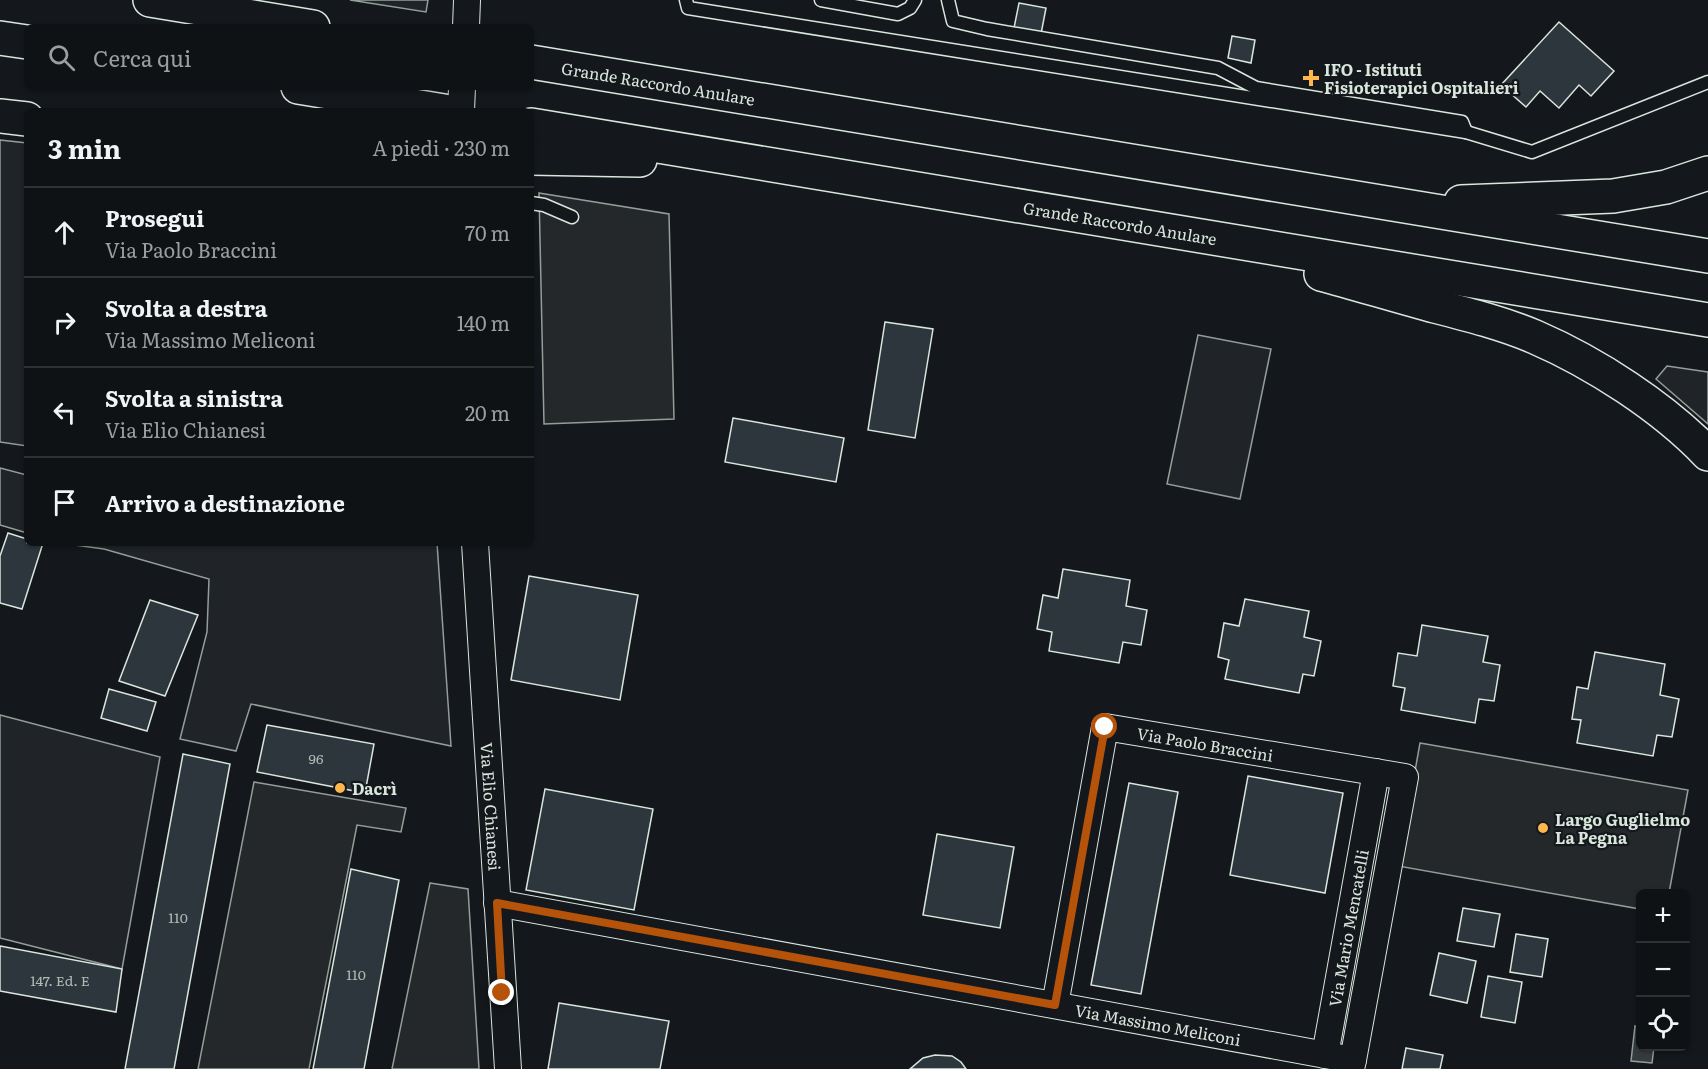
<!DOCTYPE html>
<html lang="it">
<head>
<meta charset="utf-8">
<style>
  :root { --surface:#0f1215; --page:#181b1e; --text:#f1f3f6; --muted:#9b9ea0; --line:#2f3234 }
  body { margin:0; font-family:Literata,serif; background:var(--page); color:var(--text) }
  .controls { position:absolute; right:18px; bottom:18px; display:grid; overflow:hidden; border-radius:9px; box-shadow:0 2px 4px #0004 }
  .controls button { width:54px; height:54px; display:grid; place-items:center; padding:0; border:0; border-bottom:2px solid var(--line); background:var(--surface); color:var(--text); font:30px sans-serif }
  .stop { position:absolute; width:18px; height:18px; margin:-14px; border:4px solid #b45309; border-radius:50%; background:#fff }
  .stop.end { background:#b45309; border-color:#fff; box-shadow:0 2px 6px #0008 }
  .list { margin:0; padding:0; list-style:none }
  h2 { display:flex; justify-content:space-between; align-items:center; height:78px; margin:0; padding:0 24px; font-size:26px }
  h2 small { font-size:20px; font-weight:400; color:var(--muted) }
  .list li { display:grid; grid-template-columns:39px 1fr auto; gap:18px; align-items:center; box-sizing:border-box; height:90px; padding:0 24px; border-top:2px solid var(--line) }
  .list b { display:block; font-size:22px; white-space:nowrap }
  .list p { margin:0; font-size:20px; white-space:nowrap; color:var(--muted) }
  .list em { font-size:20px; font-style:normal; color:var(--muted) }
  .icon { flex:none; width:33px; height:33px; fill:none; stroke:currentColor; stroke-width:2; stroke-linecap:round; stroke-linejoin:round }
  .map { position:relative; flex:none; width:1708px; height:1069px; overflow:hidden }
  .search { position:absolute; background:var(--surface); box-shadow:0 2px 4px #0004; left:24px; top:24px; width:510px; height:66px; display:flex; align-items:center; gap:15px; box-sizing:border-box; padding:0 21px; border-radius:9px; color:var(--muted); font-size:22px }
  .panel { position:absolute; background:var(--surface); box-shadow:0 2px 4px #0004; left:24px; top:108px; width:510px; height:438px; border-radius:9px }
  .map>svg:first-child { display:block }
  .green { fill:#202428; stroke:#939e99; stroke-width:1.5 }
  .parking { fill:#24282b; stroke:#939e99; stroke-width:1.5 }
  .water { fill:#363b3e; stroke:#939e99; stroke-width:1.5 }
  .building { fill:#2c363c; stroke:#d8e6dc; stroke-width:1.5 }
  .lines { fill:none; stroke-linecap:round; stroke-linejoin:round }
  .lane-casing { stroke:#d8e6dc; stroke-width:15 }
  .street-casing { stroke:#d8e6dc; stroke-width:28 }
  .highway-casing { stroke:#d8e6dc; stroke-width:36 }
  .lane { stroke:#14181c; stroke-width:12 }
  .street { stroke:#14181c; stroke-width:26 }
  .highway { stroke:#14181c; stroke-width:33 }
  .route { stroke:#b45309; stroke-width:8 }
  .poi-dot { fill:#ffb74d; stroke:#14181c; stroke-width:2 }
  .labels { text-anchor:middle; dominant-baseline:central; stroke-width:4.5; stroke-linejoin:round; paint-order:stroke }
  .number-label { font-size:14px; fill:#adbab4 }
  .poi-label { font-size:16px; font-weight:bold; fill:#d8e6dc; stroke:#14181c; text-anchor:start }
  .street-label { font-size:16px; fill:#d8e6dc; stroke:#14181c }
</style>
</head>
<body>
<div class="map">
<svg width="1708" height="1069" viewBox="0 0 1708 1069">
  <rect width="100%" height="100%" fill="#14181c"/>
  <!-- green -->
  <g class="green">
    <polygon points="350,0 428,0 426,12"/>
    <polygon points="0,140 27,143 27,446 0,442"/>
    <polygon points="1198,335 1271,349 1240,499 1167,484"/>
    <polygon points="1667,366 1708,372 1708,424 1656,379"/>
    <polygon points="0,468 27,475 27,533 0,525"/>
    <polygon points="60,543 437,543 451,746 251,704 236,751 180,739 207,632 209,579 104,549"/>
    <polygon points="0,715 160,757 122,969 0,938"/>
  </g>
  <!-- parking -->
  <g class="parking">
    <polygon points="539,193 669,214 674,419 544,424"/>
    <polygon points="1420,743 1688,790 1669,893 1640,894 1640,909 1398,866"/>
    <polygon points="254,782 406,808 401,832 357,825 309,1069 198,1069"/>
    <polygon points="430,883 468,889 479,1069 392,1069"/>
  </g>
  <!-- water -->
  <polygon class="water" points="1635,1026 1640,1027 1640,1046 1654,1047 1652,1063 1631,1061"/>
  <!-- building -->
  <g class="building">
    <polygon points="1019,3 1046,8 1041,34 1014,28"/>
    <polygon points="1559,22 1614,71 1591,96 1579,85 1559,108 1540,91 1526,107 1501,85"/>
    <polygon points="1232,36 1255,40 1251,63 1228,58"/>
    <polygon points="885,322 933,329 915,438 868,430"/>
    <polygon points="733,418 844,438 836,482 725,462"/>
    <polygon points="8,533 27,539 27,543 43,543 22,609 0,603 0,556"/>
    <polygon points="1063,569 1130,580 1126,606 1147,610 1141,645 1123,642 1119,663 1049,651 1052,632 1037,629 1043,595 1058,598"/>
    <polygon points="529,576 638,595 620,700 511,680"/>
    <polygon points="1245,599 1309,611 1304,637 1321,641 1314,676 1303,674 1299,693 1225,679 1229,660 1218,657 1224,623 1239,626"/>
    <polygon points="150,600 198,615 165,696 119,681"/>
    <polygon points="1422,625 1488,636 1483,662 1500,665 1494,701 1479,699 1475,723 1401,710 1405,688 1393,686 1398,653 1417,656"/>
    <polygon points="1595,652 1665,664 1660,695 1679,699 1672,737 1657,735 1653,756 1577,743 1581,720 1572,719 1577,687 1588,689"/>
    <polygon points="109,689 156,702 147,731 101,718"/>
    <polygon points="267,725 374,744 365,793 257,772"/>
    <polygon points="183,754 230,764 174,1069 125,1069"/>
    <polygon points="1248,776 1343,793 1325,893 1230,875"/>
    <polygon points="1129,783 1178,792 1141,994 1091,985"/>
    <polygon points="545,789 653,809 634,910 526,890"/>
    <polygon points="937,834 1014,847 1000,928 923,915"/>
    <polygon points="351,869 399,880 364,1069 313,1069"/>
    <polygon points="1463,908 1500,914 1494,947 1457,941"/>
    <polygon points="1516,934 1548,939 1542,977 1510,972"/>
    <polygon points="0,946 122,969 116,1012 0,991"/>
    <polygon points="1439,953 1476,961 1467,1003 1430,995"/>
    <polygon points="1488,976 1522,982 1515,1023 1481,1017"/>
    <polygon points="559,1003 669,1021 660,1069 548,1069"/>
    <polygon points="1406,1048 1443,1055 1440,1069 1402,1069"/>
    <polygon points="935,1055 952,1056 961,1062 966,1069 910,1069 923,1058"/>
  </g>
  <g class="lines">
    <defs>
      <g id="lane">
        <polyline points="686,0 688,8 1466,132 1532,152 1708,82"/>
        <polyline points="821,0 898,14 910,8 915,0"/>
        <polyline points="948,0 953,21 987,29 1218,68 1256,88 1462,122 1466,132"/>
        <polyline points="531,203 544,205 572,217"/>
      </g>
      <g id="street">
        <polyline points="466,27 467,0"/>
        <polyline points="461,111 462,87"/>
        <path id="s1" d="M475 543 508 1069"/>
        <path id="s2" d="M497 903 1353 1060 1351 1069"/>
        <path id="s3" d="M1055 1005 1105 727 1405 777 1353 1060"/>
        <path id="s4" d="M1325 1055 1376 772"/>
      </g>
      <g id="highway">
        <polyline points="150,0 313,27"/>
        <polyline points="0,38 27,42"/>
        <path id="s5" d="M531 62 1708 256"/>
        <polyline points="298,87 444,111"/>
        <polyline points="0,116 27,119"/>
        <path id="s6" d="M531 125 1708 320"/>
        <polyline points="531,158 640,160"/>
        <polyline points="1461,202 1613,196 1666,187 1708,173"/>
        <path d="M1321 274C1358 284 1394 295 1431 305 1466 314 1502 323 1535 337 1595 363 1663 407 1708 454"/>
      </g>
    </defs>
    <!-- lane casing -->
    <use href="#lane" class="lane-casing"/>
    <!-- street casing -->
    <use href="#street" class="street-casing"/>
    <!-- highway casing -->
    <use href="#highway" class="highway-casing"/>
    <!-- lane -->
    <use href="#lane" class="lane"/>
    <!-- street -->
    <use href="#street" class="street"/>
    <!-- highway -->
    <use href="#highway" class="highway"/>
  </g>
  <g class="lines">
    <!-- route -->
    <polyline class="route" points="502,993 497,903 1055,1005 1105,727"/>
  </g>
  <!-- markers -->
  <g class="poi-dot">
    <path d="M1308 69h6v6h6v6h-6v6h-6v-6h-6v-6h6z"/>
    <circle cx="340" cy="788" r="6"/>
    <circle cx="1543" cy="828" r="6"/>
  </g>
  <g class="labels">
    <!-- number labels -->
    <g class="number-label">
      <text x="316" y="758">96</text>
      <text x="178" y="917">110</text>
      <text x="356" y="974">110</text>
      <text x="60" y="980">147. Ed. E</text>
    </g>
    <!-- poi labels -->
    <g class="poi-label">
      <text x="1324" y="69">IFO - Istituti<tspan x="1324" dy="18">Fisioterapici Ospitalieri</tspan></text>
      <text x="352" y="788">Dacrì</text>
      <text x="1555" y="819">Largo Guglielmo<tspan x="1555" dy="18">La Pegna</tspan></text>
    </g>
    <!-- street labels -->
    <g class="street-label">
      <text stroke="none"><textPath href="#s5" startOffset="129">Grande Raccordo Anulare</textPath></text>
      <text stroke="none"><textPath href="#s6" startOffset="597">Grande Raccordo Anulare</textPath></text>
      <text stroke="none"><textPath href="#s3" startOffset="384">Via Paolo Braccini</textPath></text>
      <text stroke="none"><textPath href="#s1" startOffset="264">Via Elio Chianesi</textPath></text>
      <text stroke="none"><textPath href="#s4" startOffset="129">Via Mario Mencatelli</textPath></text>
      <text stroke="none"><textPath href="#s2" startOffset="672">Via Massimo Meliconi</textPath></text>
    </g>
  </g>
</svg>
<div class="controls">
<button>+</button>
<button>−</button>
<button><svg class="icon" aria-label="locate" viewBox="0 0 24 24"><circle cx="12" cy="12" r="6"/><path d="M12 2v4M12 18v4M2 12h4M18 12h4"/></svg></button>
</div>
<div class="stop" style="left:1105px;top:727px"></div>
<div class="stop end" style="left:502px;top:993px"></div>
<div class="search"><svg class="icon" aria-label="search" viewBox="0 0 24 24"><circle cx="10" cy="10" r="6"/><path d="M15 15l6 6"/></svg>Cerca qui</div>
<section class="panel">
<h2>3 min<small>A piedi · 230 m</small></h2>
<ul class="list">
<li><svg class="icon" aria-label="ahead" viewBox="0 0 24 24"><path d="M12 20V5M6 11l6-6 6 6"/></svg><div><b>Prosegui</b><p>Via Paolo Braccini</p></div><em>70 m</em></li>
<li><svg class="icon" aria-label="right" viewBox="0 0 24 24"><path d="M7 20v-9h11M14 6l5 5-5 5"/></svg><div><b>Svolta a destra</b><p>Via Massimo Meliconi</p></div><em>140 m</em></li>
<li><svg class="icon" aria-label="left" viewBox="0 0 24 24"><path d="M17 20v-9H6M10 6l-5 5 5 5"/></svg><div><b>Svolta a sinistra</b><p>Via Elio Chianesi</p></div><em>20 m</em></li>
<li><svg class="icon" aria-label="arrive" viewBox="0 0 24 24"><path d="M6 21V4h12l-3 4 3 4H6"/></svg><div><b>Arrivo a destinazione</b></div></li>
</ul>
</section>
</div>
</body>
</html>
